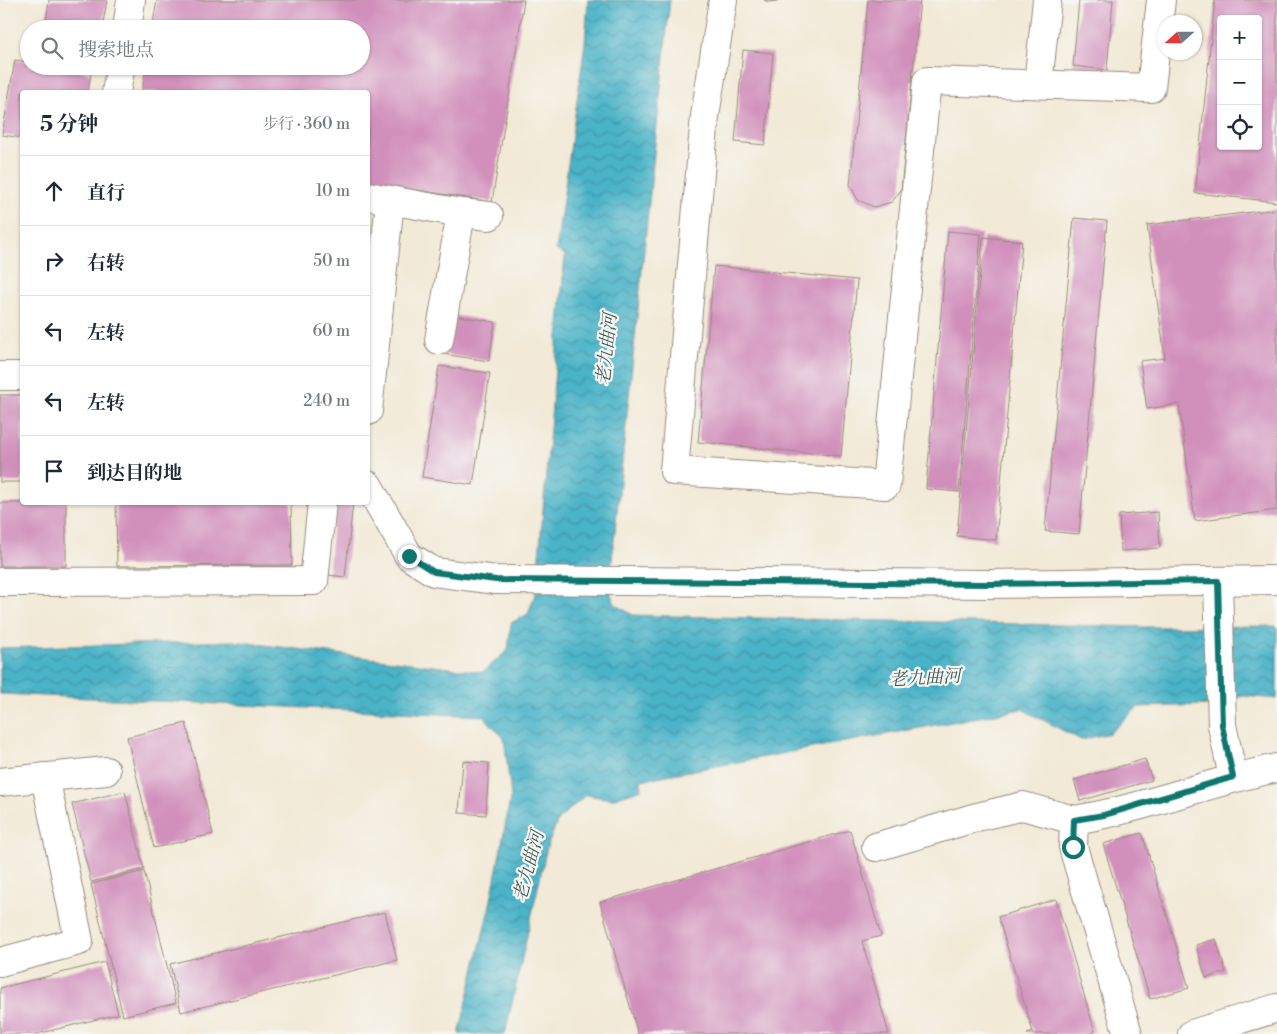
<!DOCTYPE html>
<html lang="zh">
<head>
<meta charset="utf-8">
<style>
  :root { --surface:#fff; --page:#f2f2f3; --text:#1f2937; --muted:#747a83; --line:#e0e1e3 }
  body { margin:0; font-family:"Libre Bodoni","Noto Serif SC",serif; background:var(--page); color:var(--text) }
  .controls { position:absolute; right:15px; top:15px; display:grid; overflow:hidden; border-radius:5px; box-shadow:0 1px 4px #0004 }
  .controls button { width:45px; height:45px; display:grid; place-items:center; padding:0; border:0; border-bottom:1px solid var(--line); background:var(--surface); color:var(--text); font:25px sans-serif }
  .compass { position:absolute; left:1157px; top:15px; width:45px; height:45px; border-radius:50%; background:var(--surface); box-shadow:0 1px 4px #0004; rotate:249deg }
  .stop { position:absolute; width:15px; height:15px; margin:-11px; border:4px solid #0f766e; border-radius:50%; background:#fff }
  .stop.end { background:#0f766e; border-color:#fff; box-shadow:0 1px 5px #0008 }
  .list { margin:0; padding:0; list-style:none }
  h2 { display:flex; justify-content:space-between; align-items:center; height:65px; margin:0; padding:0 20px; font-size:21px }
  h2 small { font-size:16px; font-weight:400; color:var(--muted) }
  .list li { display:grid; grid-template-columns:32px 1fr auto; gap:15px; align-items:center; box-sizing:border-box; height:70px; padding:0 20px; border-top:1px solid var(--line) }
  .list b { display:block; font-size:19px; white-space:nowrap }
  .list em { font-size:16px; font-style:normal; color:var(--muted) }
  .icon { flex:none; width:28px; height:28px; fill:none; stroke:currentColor; stroke-width:2; stroke-linecap:round; stroke-linejoin:round }
  .map { position:relative; flex:none; width:1277px; height:1034px; overflow:hidden }
  .search { position:absolute; background:var(--surface); box-shadow:0 1px 4px #0004; left:20px; top:20px; width:350px; height:55px; display:flex; align-items:center; gap:12px; box-sizing:border-box; padding:0 18px; border-radius:28px; color:var(--muted); font-size:19px }
  .panel { position:absolute; background:var(--surface); box-shadow:0 1px 4px #0004; left:20px; top:90px; width:350px; height:415px; border-radius:5px }
  .map>svg:first-child { display:block }
  .water { fill:url(#water-waves); stroke:#426e73 }
  .building { fill:#d190bc; fill-rule:evenodd }
  .lines { fill:none; stroke-linecap:round; stroke-linejoin:round }
  .minor-casing { stroke:#968a7a; stroke-width:30 }
  .minor { stroke:#fff; stroke-width:28 }
  .route { stroke:#0f766e; stroke-width:6 }
  .labels { text-anchor:middle; dominant-baseline:central; stroke-width:4.5; stroke-linejoin:round; paint-order:stroke }
  .water-label { font-size:18px; font-style:italic; fill:#405a5a; stroke:#f6f6f2 }
</style>
</head>
<body>
<div class="map">
<svg width="1277" height="1034" viewBox="0 0 1277 1034">
  <defs>
    <pattern id="water-waves" width="16" height="10" patternUnits="userSpaceOnUse" patternTransform="scale(1.25)"><rect width="16" height="10" fill="#4ab3c8"/><path d="M0 5q4-4 8 0t8 0" fill="none" stroke="#3f92a2"/></pattern>
  </defs>
  <rect width="100%" height="100%" fill="#f6f6f2"/>
  <filter id="ink" filterUnits="userSpaceOnUse"><feTurbulence type="fractalNoise" baseFrequency=".02" numOctaves="2"/><feDisplacementMap in="SourceGraphic" scale="10" xChannelSelector="R" yChannelSelector="G"/><feConvolveMatrix kernelMatrix="1 2 1 2 8 2 1 2 1" color-interpolation-filters="sRGB"/></filter>
  <filter id="wash" filterUnits="userSpaceOnUse"><feTurbulence type="fractalNoise" baseFrequency=".0096" numOctaves="4" result="noise"/><feDisplacementMap in="SourceGraphic" scale="20" xChannelSelector="R" yChannelSelector="G"/><feGaussianBlur stdDeviation="1.12" result="paint"/><feColorMatrix in="noise" values="0 0 0 0 0 0 0 0 0 0 0 0 0 0 0 0 0 1.4 0 .05"/><feComposite in="paint" operator="in"/></filter>
  <g filter="url(#wash)">
    <rect width="100%" height="100%" fill="#f2e9d6"/>
    <!-- water -->
    <polygon class="water" points="588,0 670,0 609,589 615,604 633,615 1145,627 1277,626 1277,699 1243,696 1213,705 1138,707 1110,733 1081,740 1022,709 641,780 642,789 612,799 586,795 558,820 547,847 505,1034 459,1034 491,900 511,795 504,738 483,716 0,694 0,648 232,641 483,672 508,650 511,623 528,614 536,591 565,255 556,250 585,43"/>
    <g id="blocks">
      <!-- building -->
      <g class="building">
        <polygon points="49,0 107,0 102,29 45,29"/>
        <polygon points="157,0 524,0 492,202 368,182 368,92 142,92 146,66 361,66 361,29 152,29"/>
        <polygon points="764,0 778,0 778,1 768,2"/>
        <polygon points="868,0 920,0 901,190 892,202 874,207 858,200 850,185"/>
        <polygon points="1079,0 1113,0 1107,70 1073,66"/>
        <path d="M1215 0H1277V202L1195 193ZM1221 19H1258V146H1221Z"/>
        <polygon points="743,50 773,53 765,145 735,142"/>
        <polygon points="15,60 29,62 29,66 54,66 91,73 88,92 22,92 22,138 2,135"/>
        <polygon points="1277,209 1277,510 1195,521 1179,404 1147,409 1140,361 1165,358 1147,225"/>
        <polygon points="1074,218 1107,221 1079,534 1045,531"/>
        <polygon points="948,231 981,234 959,492 926,489"/>
        <polygon points="983,237 1022,241 996,540 957,536"/>
        <polygon points="714,266 857,280 841,456 698,442"/>
        <polygon points="447,314 495,322 489,361 442,354"/>
        <polygon points="439,366 490,373 473,485 422,477"/>
        <rect x="0" y="395" width="22" height="87"/>
        <polygon points="116,502 291,502 292,565 117,566"/>
        <polygon points="335,502 353,503 345,577 328,575"/>
        <rect x="0" y="503" width="66" height="63"/>
        <polygon points="1158,512 1160,548 1121,551 1119,515"/>
        <polygon points="186,723 213,834 154,848 127,737"/>
        <polygon points="1145,759 1152,780 1080,801 1074,780"/>
        <polygon points="463,761 489,763 486,815 459,813"/>
        <polygon points="125,791 144,869 91,882 72,804"/>
        <polygon points="850,830 881,936 862,941 889,1034 638,1034 600,902"/>
        <polygon points="1142,833 1189,988 1150,999 1103,844"/>
        <polygon points="144,871 176,1003 123,1016 91,884"/>
        <polygon points="1056,899 1095,1032 1087,1034 1027,1034 1033,1032 998,917"/>
        <polygon points="385,912 397,960 181,1012 170,964"/>
        <polygon points="1216,939 1226,972 1206,978 1196,945"/>
        <polygon points="105,962 118,1014 37,1034 0,1034 0,988"/>
      </g>
    </g>
  </g>
  <g filter="url(#ink)">
    <use href="#blocks" fill-opacity="0" stroke="#968a7a" stroke-width="1"/>
    <g class="lines">
      <defs>
        <g id="minor">
          <polyline points="723,0 705,116 674,471 886,485 927,81 1151,88 1161,0"/>
          <polyline points="127,29 131,0"/>
          <polyline points="1038,84 1047,0"/>
          <polyline points="116,92 121,66"/>
          <polyline points="368,196 461,213 489,216"/>
          <polyline points="439,340 461,213"/>
          <polyline points="0,376 22,376"/>
          <polyline points="368,411 390,201"/>
          <polyline points="368,485 409,556 434,572 496,580 990,584 1277,580"/>
          <polyline points="1218,581 1222,725 1233,777"/>
          <polyline points="0,582 314,581 322,502"/>
          <polyline points="0,782 106,771"/>
          <path d="M1074 820C1143 809 1209 782 1277 768"/>
          <polyline points="876,847 977,817 1023,806 1074,820 1073,847 1128,1034"/>
          <polyline points="0,962 79,941 45,777"/>
          <polyline points="1192,1034 1277,1008"/>
        </g>
      </defs>
      <!-- minor casing -->
      <use href="#minor" class="minor-casing"/>
      <!-- minor -->
      <use href="#minor" class="minor"/>
    </g>
  </g>
  <g class="lines" filter="url(#ink)">
    <!-- route -->
    <polyline class="route" points="409,556 434,572 496,580 990,584 1218,581 1222,725 1233,777 1104,815 1074,820 1073,847"/>
  </g>
  <g class="labels">
    <!-- water labels -->
    <g class="water-label">
      <text transform="translate(607 349) rotate(-84)">老九曲河</text>
      <text transform="translate(925 678) rotate(-3)">老九曲河</text>
      <text transform="translate(529 866) rotate(-75)">老九曲河</text>
    </g>
  </g>
</svg>
<div class="controls">
<button>+</button>
<button>−</button>
<button><svg class="icon" aria-label="locate" viewBox="0 0 24 24"><circle cx="12" cy="12" r="6"/><path d="M12 2v4M12 18v4M2 12h4M18 12h4"/></svg></button>
</div>
<svg class="compass" viewBox="-18 -18 36 36"><path d="M0-13l5 13h-10z" fill="#e53935"/><path d="M0 13l5-13h-10z" fill="#747a83"/></svg>
<div class="stop" style="left:1073px;top:847px"></div>
<div class="stop end" style="left:409px;top:556px"></div>
<div class="search"><svg class="icon" aria-label="search" viewBox="0 0 24 24"><circle cx="10" cy="10" r="6"/><path d="M15 15l6 6"/></svg>搜索地点</div>
<section class="panel">
<h2>5 分钟<small>步行 · 360 m</small></h2>
<ul class="list">
<li><svg class="icon" aria-label="ahead" viewBox="0 0 24 24"><path d="M12 20V5M6 11l6-6 6 6"/></svg><div><b>直行</b></div><em>10 m</em></li>
<li><svg class="icon" aria-label="right" viewBox="0 0 24 24"><path d="M7 20v-9h11M14 6l5 5-5 5"/></svg><div><b>右转</b></div><em>50 m</em></li>
<li><svg class="icon" aria-label="left" viewBox="0 0 24 24"><path d="M17 20v-9H6M10 6l-5 5 5 5"/></svg><div><b>左转</b></div><em>60 m</em></li>
<li><svg class="icon" aria-label="left" viewBox="0 0 24 24"><path d="M17 20v-9H6M10 6l-5 5 5 5"/></svg><div><b>左转</b></div><em>240 m</em></li>
<li><svg class="icon" aria-label="arrive" viewBox="0 0 24 24"><path d="M6 21V4h12l-3 4 3 4H6"/></svg><div><b>到达目的地</b></div></li>
</ul>
</section>
</div>
</body>
</html>
